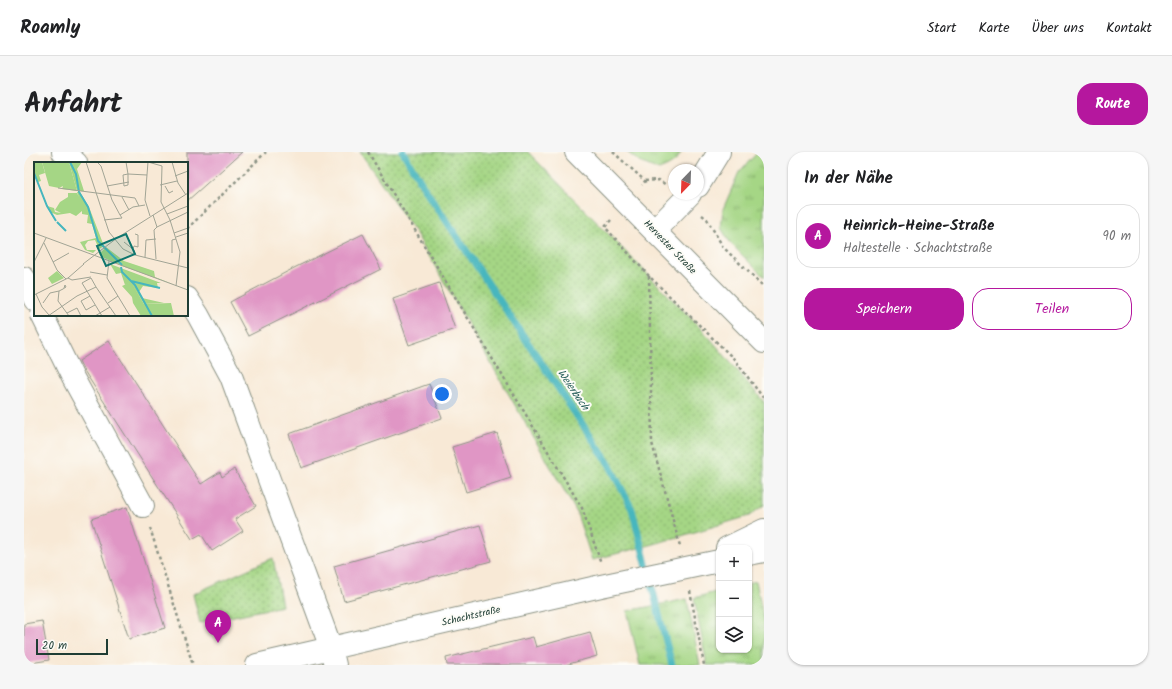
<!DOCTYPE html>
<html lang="de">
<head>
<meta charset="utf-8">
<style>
  :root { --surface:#fff; --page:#f6f6f6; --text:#202124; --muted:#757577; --line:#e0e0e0; --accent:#b5179e }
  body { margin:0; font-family:Kalam,sans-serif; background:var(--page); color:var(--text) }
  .controls { position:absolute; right:12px; bottom:12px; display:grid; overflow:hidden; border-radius:8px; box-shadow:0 1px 3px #0004 }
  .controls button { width:36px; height:36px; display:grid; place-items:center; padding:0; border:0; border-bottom:1px solid var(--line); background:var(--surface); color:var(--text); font:20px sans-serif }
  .compass { position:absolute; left:644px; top:12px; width:36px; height:36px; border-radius:50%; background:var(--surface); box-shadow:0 1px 3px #0004; rotate:203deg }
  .scale { position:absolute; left:12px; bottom:10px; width:72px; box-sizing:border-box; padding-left:4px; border:2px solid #1f3d34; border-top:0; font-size:11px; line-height:14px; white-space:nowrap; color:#1f3d34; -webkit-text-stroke:3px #fdfcf7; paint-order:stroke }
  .you { position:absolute; left:418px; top:242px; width:14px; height:14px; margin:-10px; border:3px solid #fff; border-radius:50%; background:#1a73e8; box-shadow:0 0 0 6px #1a73e833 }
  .badge { display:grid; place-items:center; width:26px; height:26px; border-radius:50%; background:var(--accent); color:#fff; font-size:13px; font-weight:700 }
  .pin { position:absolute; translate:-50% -33px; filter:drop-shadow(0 1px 2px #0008) }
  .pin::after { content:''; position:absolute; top:21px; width:14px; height:12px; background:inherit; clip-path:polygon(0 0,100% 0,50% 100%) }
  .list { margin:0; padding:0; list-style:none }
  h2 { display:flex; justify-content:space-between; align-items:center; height:52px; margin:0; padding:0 16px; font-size:17px }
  h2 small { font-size:13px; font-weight:400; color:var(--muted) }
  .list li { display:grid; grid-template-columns:26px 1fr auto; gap:12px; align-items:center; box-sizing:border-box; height:64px; margin:0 8px 8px; padding:0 8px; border:1px solid var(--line); border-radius:16px }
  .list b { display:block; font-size:15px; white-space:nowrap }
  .list p { margin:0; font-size:13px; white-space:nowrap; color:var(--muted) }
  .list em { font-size:13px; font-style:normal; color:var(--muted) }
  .actions { display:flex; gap:8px; padding:12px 16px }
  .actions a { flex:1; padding:9px 0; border:1px solid var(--accent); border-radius:16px; text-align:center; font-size:14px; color:var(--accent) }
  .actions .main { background:var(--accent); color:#fff }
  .icon { flex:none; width:22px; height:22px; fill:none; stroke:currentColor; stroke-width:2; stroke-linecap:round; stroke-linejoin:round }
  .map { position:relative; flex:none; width:740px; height:513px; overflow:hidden; border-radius:16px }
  header { display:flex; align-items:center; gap:24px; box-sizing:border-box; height:56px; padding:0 20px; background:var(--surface); border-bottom:1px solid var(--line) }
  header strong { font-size:19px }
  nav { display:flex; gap:22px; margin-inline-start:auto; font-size:14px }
  .intro { display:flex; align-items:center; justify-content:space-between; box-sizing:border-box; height:96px; padding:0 24px }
  h1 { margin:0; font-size:28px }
  .button { padding:10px 18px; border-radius:16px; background:var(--accent); color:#fff; font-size:14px; font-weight:700 }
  main { display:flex; gap:24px; padding:0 24px }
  aside { flex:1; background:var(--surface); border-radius:16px; box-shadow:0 1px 3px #0004 }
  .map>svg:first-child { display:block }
  .grass { fill:url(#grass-tufts); stroke:#628a5c }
  .park { fill:url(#park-dots); stroke:#628a5c }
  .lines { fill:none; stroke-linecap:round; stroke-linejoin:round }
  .stream { stroke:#46b6be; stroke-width:7 }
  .building { fill:#e096c5 }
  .minor-casing { stroke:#8c9385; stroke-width:24 }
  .major-casing { stroke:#8c9385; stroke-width:24 }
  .path { stroke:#8c9385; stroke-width:2.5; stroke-dasharray:3 3; stroke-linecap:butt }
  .minor { stroke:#fff; stroke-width:22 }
  .major { stroke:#fff; stroke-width:22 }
  .labels { text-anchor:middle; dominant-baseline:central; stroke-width:4; stroke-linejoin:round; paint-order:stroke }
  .street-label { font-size:10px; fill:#1f3d34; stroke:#fdfcf7 }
  .water-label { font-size:11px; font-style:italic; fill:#2b615d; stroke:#fdfcf7 }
  .inset-river { fill:none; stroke:#46b6be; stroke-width:2 }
  .inset-road { fill:none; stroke:#a1a495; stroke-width:1 }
  .view { fill:#0f766e; fill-opacity:0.15; stroke:#0f766e; stroke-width:2 }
  .inset-edge { fill:none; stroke:#1f3d34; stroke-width:2 }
</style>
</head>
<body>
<header>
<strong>Roamly</strong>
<nav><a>Start</a><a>Karte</a><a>Über uns</a><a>Kontakt</a></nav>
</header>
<div class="intro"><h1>Anfahrt</h1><a class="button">Route</a></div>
<main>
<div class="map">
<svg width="740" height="513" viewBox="0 0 740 513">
  <defs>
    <pattern id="grass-tufts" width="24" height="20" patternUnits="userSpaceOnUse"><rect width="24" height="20" fill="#a5d685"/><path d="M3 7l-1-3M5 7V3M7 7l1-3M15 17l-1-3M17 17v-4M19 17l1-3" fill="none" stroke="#86af6e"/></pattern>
    <pattern id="park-dots" width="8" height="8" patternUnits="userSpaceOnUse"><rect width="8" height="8" fill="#a5d685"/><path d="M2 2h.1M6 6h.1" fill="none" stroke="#86af6e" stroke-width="1.8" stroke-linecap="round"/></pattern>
  </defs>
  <rect width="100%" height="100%" fill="#fdfcf7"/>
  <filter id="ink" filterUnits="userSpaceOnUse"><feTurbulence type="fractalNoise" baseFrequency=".025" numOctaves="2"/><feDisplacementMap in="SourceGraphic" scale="8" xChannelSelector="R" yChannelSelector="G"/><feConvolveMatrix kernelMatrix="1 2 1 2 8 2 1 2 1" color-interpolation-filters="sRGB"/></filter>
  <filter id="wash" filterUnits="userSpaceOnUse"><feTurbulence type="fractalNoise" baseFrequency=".012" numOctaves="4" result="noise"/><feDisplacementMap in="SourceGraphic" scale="16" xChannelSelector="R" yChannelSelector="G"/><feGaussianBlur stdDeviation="0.9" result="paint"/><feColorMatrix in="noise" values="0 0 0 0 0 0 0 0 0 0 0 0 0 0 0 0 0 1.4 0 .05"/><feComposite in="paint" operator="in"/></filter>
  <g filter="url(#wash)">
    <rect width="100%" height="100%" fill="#f8e9d6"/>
    <!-- grass -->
    <g class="grass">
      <path d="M603 0H657C652 11 645 14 635 18L616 10Z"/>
      <polygon points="734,0 740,0 740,125 707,92 697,76 699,57 715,20"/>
      <polygon points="732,429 740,469 740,513 683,513 670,446 695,439 695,498 725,498 725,431"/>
      <polygon points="663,447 676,513 616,513 603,459"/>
    </g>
    <!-- park -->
    <g class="park">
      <polygon points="336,0 504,0 685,185 740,250 740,353 725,364 630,392 568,408 552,359 393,83"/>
      <polygon points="249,406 258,454 176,471 169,442"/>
    </g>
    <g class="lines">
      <!-- stream -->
      <polyline class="stream" points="379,0 401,37 585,312 608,357 648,513"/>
    </g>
    <g id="blocks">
      <!-- building -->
      <g class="building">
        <polygon points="163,0 218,0 163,49"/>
        <polygon points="339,82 357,117 224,184 206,150 272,115"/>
        <polygon points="415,131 431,177 385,193 369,147"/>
        <polygon points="85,189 177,332 196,320 198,325 210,317 232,354 211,367 219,379 188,399 177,382 168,387 59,217 55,209"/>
        <polygon points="405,232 418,266 277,316 265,282"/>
        <polygon points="473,281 487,326 442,340 428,295"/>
        <polygon points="103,355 141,476 105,487 67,367"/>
        <polygon points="456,373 467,409 320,449 310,414"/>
        <polygon points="18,469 25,508 0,512 0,472"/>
        <polygon points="566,480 573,504 541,513 423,513 422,506 509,485 512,495"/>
      </g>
    </g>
  </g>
  <g filter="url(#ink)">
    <use href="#blocks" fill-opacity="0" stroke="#8c9385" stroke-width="1"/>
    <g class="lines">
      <defs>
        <g id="minor">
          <polyline points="39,0 52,11"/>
          <polyline points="674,34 695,0"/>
          <polyline points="631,78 666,42"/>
          <polyline points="0,126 11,148"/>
          <polyline points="163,146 174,163 207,224 307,496 311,513"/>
          <polyline points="18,163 49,226 119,354"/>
          <polyline points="703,396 740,378"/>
          <polyline points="725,402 740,399"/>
          <polyline points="233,513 577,434 695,409"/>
        </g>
        <polyline id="major" points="552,0 740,190"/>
      </defs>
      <!-- minor casing -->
      <use href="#minor" class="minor-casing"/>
      <!-- major casing -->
      <use href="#major" class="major-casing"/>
      <!-- path -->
      <g class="path">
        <polyline points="344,0 558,356 577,411"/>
        <polyline points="589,0 621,29 618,33"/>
        <polyline points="621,29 635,28 642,33"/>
        <polyline points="678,63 683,67 699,95 740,135"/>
        <polyline points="587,68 581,75 625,124 711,208 740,247"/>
        <polyline points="163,77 242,0"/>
        <polyline points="625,124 628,291 656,394"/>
        <polyline points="126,376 169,513"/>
        <polyline points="666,439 680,513"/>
      </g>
      <!-- minor -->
      <use href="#minor" class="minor"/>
      <!-- major -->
      <use href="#major" class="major"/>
    </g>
  </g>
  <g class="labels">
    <!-- street labels -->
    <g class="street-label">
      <text transform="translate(646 95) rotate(46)">Hervester Straße</text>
      <text transform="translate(447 464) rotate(-13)">Schachtstraße</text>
    </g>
    <!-- water labels -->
    <g class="water-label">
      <text transform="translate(549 238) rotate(56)">Weierbach</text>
    </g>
  </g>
  <!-- overview -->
  <g transform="translate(10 10)">
    <rect width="154" height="154" fill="#f8e9d6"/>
    <path d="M0 0H8L11 11 5 13 7 19 4 20 0 11ZM35 0H48L43 7 50 29H43ZM43 30H46L55 45 70 84 65 87 61 78 54 79 51 83 53 88H62L59 91 51 88 46 80 62 76 58 62 53 61 54 53 48 52V49L42 54 36 51 23 53 16 50 13 44 20 46 21 50 27 51 21 48 26 40 34 35V31H43L45 35ZM76 102 127 121H123L124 126 109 124 105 130 108 136 130 141 110 142 97 121 91 123 87 111 82 112ZM23 109 30 116 18 122 14 116Z" fill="#a5d685"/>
    <path d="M72 85 90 99 120 109 121 115 141 123 88 104 68 95 65 92Z" fill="#a5d685"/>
    <path d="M8 0H35L43 29 28 27 29 24 25 26 15 24ZM97 120 110 142 137 141 140 154H107L99 141 98 135 88 124Z" fill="#a5d685"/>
    <path class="inset-river" d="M36 0 42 12 45 30 54 45 64 79 88 103M0 11 13 44 22 59M23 60 32 69M87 105 88 110 101 123 118 154M97 119 126 126"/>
    <path class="inset-road" d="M52 0 75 70 89 87 101 93 154 106M63 0 67 4 78 38 86 53M92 0 94 12 113 13M114 0 128 4 127 40 136 58 146 90 142 124M114 0 111 38 116 54M138 0 144 21 152 33M94 12V23L90 24 89 13ZM141 14 154 9M126 23 143 19M73 24 95 20M131 24 135 31 139 29M24 26 101 36 105 44M88 35 95 48M133 52 154 44M86 53 99 45 111 43M119 53 123 65 120 68 122 97M70 58 88 56 86 53M123 65 154 50M0 71 154 128M140 71 154 66M142 75 154 71M90 80 100 88 101 93M10 81 23 108 32 117M99 87 100 84 104 85V73L101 72M138 91V78L142 77M111 95 112 78 122 77M75 99 73 116 96 154M0 100 12 76M19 100 35 91M49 102 83 76 154 31M56 110 73 113M34 116 38 118 57 115M62 125 57 116 48 121 68 154M25 129 29 127 32 125 31 123 30 126M2 132 8 145 15 153M0 133 34 116 50 102M56 134 47 139 52 148 61 143M9 141 16 131 25 129 24 139 35 154M74 141 84 134M33 151 43 146 47 154M14 154 43 134 62 125 82 154M61 154 76 145"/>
    <path class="view" d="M92 72 101 92 72 104 63 84Z"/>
    <rect width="154" height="154" class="inset-edge"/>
  </g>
</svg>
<div class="controls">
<button>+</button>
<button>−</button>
<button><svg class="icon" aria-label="layers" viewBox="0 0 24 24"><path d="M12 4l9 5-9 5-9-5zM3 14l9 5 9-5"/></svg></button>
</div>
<svg class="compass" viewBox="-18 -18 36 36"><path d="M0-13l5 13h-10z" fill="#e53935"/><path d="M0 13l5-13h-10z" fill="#757577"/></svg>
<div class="scale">20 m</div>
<div class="you"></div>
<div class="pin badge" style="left:194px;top:491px">A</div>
</div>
<aside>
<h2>In der Nähe<small></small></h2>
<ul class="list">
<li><span class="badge">A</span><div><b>Heinrich-Heine-Straße</b><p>Haltestelle · Schachtstraße</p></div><em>90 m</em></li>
</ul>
<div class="actions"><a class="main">Speichern</a><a>Teilen</a></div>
</aside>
</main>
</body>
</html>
